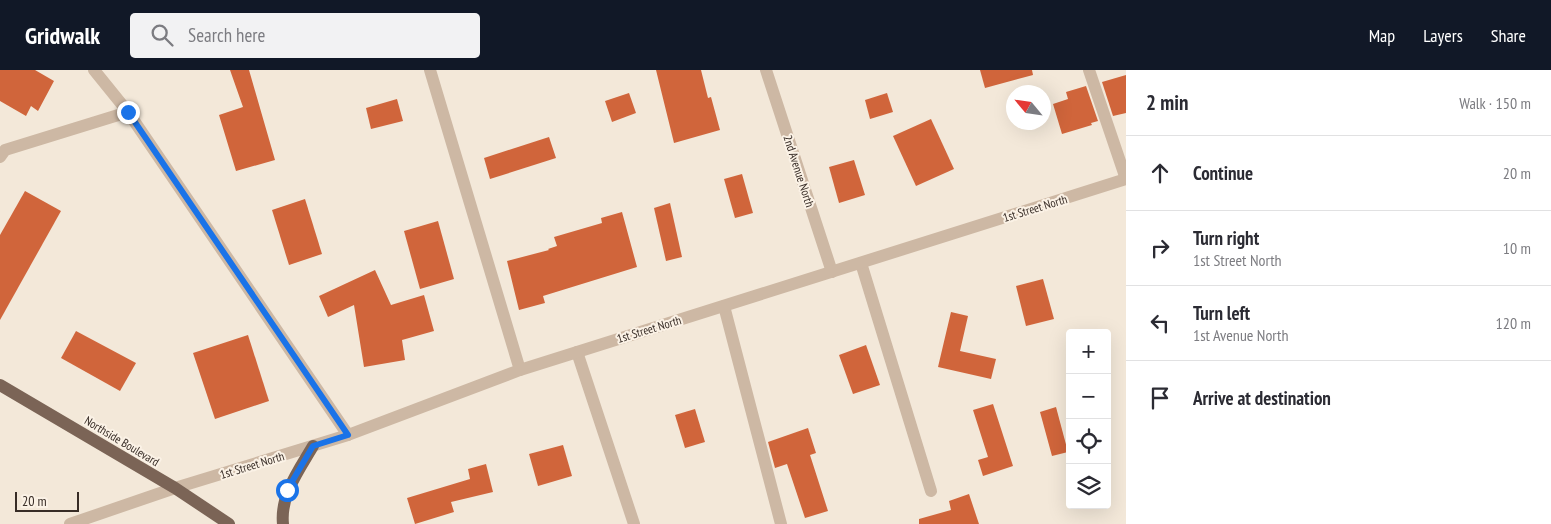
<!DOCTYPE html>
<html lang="en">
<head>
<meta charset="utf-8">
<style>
  :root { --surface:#fff; --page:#f2f2f3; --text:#2b2b33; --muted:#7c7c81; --line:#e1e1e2; --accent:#111827 }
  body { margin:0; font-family:"PT Sans Narrow",sans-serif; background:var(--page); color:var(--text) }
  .controls { position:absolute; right:15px; bottom:15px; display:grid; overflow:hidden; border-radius:5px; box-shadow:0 5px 20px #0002 }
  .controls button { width:45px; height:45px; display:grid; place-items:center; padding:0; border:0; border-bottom:1px solid var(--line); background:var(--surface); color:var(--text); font:25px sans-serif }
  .compass { position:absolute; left:1006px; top:15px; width:45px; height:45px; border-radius:50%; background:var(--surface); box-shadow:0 5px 20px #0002; rotate:299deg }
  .scale { position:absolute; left:15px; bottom:12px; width:64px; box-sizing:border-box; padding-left:5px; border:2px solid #372c26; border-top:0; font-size:14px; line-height:18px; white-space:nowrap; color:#372c26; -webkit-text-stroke:4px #fbf2e6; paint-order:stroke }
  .stop { position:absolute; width:15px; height:15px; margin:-11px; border:4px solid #1a73e8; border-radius:50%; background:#fff }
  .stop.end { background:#1a73e8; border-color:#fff; box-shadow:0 1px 5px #0008 }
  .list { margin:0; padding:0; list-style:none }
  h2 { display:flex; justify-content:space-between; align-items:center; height:65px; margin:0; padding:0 20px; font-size:21px }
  h2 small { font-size:16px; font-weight:400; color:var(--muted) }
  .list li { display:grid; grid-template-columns:32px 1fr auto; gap:15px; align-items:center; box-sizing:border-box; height:75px; padding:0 20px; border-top:1px solid var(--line) }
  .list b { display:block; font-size:19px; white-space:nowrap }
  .list p { margin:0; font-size:16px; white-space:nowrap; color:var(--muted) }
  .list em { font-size:16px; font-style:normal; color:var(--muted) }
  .icon { flex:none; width:28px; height:28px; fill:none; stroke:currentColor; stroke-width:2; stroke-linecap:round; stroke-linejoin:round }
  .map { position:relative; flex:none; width:1126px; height:454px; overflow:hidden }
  header { display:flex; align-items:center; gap:30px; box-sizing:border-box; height:70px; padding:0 25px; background:var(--accent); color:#fff }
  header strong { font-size:24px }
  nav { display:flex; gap:28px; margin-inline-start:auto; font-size:18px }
  .search { width:350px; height:45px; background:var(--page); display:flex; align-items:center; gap:12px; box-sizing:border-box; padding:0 18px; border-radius:5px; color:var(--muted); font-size:19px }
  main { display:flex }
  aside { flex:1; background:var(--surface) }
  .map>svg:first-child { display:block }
  .building { fill:#d0653b }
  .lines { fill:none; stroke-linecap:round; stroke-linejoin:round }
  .minor { stroke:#cdb8a4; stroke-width:12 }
  .major { stroke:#7b6456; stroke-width:12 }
  .route { stroke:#1a73e8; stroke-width:6 }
  .labels { text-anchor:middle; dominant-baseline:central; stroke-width:4; stroke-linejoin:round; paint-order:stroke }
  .street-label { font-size:12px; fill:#372c26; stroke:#fbf2e6 }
</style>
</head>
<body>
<header>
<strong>Gridwalk</strong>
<div class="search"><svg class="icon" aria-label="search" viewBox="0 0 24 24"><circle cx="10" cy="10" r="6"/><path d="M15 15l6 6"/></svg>Search here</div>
<nav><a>Map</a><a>Layers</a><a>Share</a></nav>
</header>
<main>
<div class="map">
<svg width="1126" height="454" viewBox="0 0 1126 454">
  <rect width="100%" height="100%" fill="#f3e8d9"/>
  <!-- building -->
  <g class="building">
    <polygon points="0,0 35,0 54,11 38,41 31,36 26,46 0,31"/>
    <polygon points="230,0 249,0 275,90 236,101 219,45 243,37"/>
    <polygon points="656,0 701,0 708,28 711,27 720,60 674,73"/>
    <polygon points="980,0 1032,0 1033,5 985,18"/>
    <polygon points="1126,5 1126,43 1113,46 1102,12"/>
    <polygon points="1086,16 1098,51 1091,53 1092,55 1062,64 1053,34 1068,29 1066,22"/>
    <polygon points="629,23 636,43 612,52 605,31"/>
    <polygon points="887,23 893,42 870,49 865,30"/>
    <polygon points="397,29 403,51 371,59 366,38"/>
    <polygon points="931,49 954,99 916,116 893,66"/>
    <polygon points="549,67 556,88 490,109 484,88"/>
    <polygon points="854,90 865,125 839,133 829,97"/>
    <polygon points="742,104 753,143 735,148 724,109"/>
    <polygon points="25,121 61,141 0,250 0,165"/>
    <polygon points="305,129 322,184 289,195 272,140"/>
    <polygon points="670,133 682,187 666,191 654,138"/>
    <polygon points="622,142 637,197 543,226 545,233 519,240 507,191 549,180 548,179 557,176 554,167 602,153 601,148"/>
    <polygon points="438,151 454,209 420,219 404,161"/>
    <polygon points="375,200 391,235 424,225 434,261 402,270 405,290 364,297 354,235 328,247 319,226"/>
    <polygon points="1043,209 1054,249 1026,256 1016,216"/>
    <polygon points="951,242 968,246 960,281 996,289 991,309 938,297"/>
    <polygon points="76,261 136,293 120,321 61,288"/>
    <polygon points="248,265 269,331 215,349 193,283"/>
    <polygon points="866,275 880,315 853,324 839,285"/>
    <polygon points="993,334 1013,396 983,406 978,390 988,387 973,340"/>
    <polygon points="1056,337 1068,382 1052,386 1040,342"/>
    <polygon points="695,339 705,372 685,378 675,345"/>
    <polygon points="808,358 816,383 810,385 828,441 805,448 787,394 775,398 768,372"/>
    <polygon points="563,375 572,406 538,416 529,384"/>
    <polygon points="486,394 493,422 451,432 454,442 415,454 407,428 470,409 468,399"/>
    <polygon points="969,424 979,454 919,454 919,449 951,440 949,431"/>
  </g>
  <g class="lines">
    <!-- minor -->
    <g class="minor">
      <polyline points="94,0 128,42 348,365"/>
      <polyline points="430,0 520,300"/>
      <polyline points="766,0 832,202"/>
      <polyline points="1089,0 1126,109"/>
      <polyline points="0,87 5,80 128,42"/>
      <polyline points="861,193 931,421"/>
      <polyline points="724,236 781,454"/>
      <polyline points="577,282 634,454"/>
      <polyline points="70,454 175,418 348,365 520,300 1126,109"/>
    </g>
    <!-- major -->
    <g class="major">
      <polyline points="0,315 175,418 229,454"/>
      <path d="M283 454C280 425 299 400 313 376"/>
    </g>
  </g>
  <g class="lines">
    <!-- route -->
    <polyline class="route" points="128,42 348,365 313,376 287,420"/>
  </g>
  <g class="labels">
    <!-- street labels -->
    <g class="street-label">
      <text transform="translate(799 101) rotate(72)">2nd Avenue North</text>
      <text transform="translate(1035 138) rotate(-17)">1st Street North</text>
      <text transform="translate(649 259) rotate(-17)">1st Street North</text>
      <text transform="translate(122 371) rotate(31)">Northside Boulevard</text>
      <text transform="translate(252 395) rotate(-17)">1st Street North</text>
    </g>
  </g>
</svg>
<div class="controls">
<button>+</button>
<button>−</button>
<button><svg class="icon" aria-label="locate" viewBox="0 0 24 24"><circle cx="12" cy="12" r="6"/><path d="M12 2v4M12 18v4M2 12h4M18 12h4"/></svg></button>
<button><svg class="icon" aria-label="layers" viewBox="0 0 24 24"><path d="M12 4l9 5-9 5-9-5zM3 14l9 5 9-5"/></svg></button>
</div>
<svg class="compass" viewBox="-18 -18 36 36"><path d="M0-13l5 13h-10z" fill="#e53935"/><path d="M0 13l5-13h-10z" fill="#7c7c81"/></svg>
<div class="scale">20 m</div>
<div class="stop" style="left:287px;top:420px"></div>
<div class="stop end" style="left:128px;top:42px"></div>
</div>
<aside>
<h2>2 min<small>Walk · 150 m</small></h2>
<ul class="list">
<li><svg class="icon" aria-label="ahead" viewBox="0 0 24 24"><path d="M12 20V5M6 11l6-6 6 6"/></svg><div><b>Continue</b></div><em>20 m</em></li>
<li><svg class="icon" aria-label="right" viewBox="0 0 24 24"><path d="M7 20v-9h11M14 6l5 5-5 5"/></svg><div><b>Turn right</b><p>1st Street North</p></div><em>10 m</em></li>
<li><svg class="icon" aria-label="left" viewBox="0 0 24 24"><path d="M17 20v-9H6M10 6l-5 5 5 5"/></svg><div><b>Turn left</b><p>1st Avenue North</p></div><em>120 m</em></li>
<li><svg class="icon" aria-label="arrive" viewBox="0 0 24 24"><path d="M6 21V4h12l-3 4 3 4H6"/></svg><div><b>Arrive at destination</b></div></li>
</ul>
</aside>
</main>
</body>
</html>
